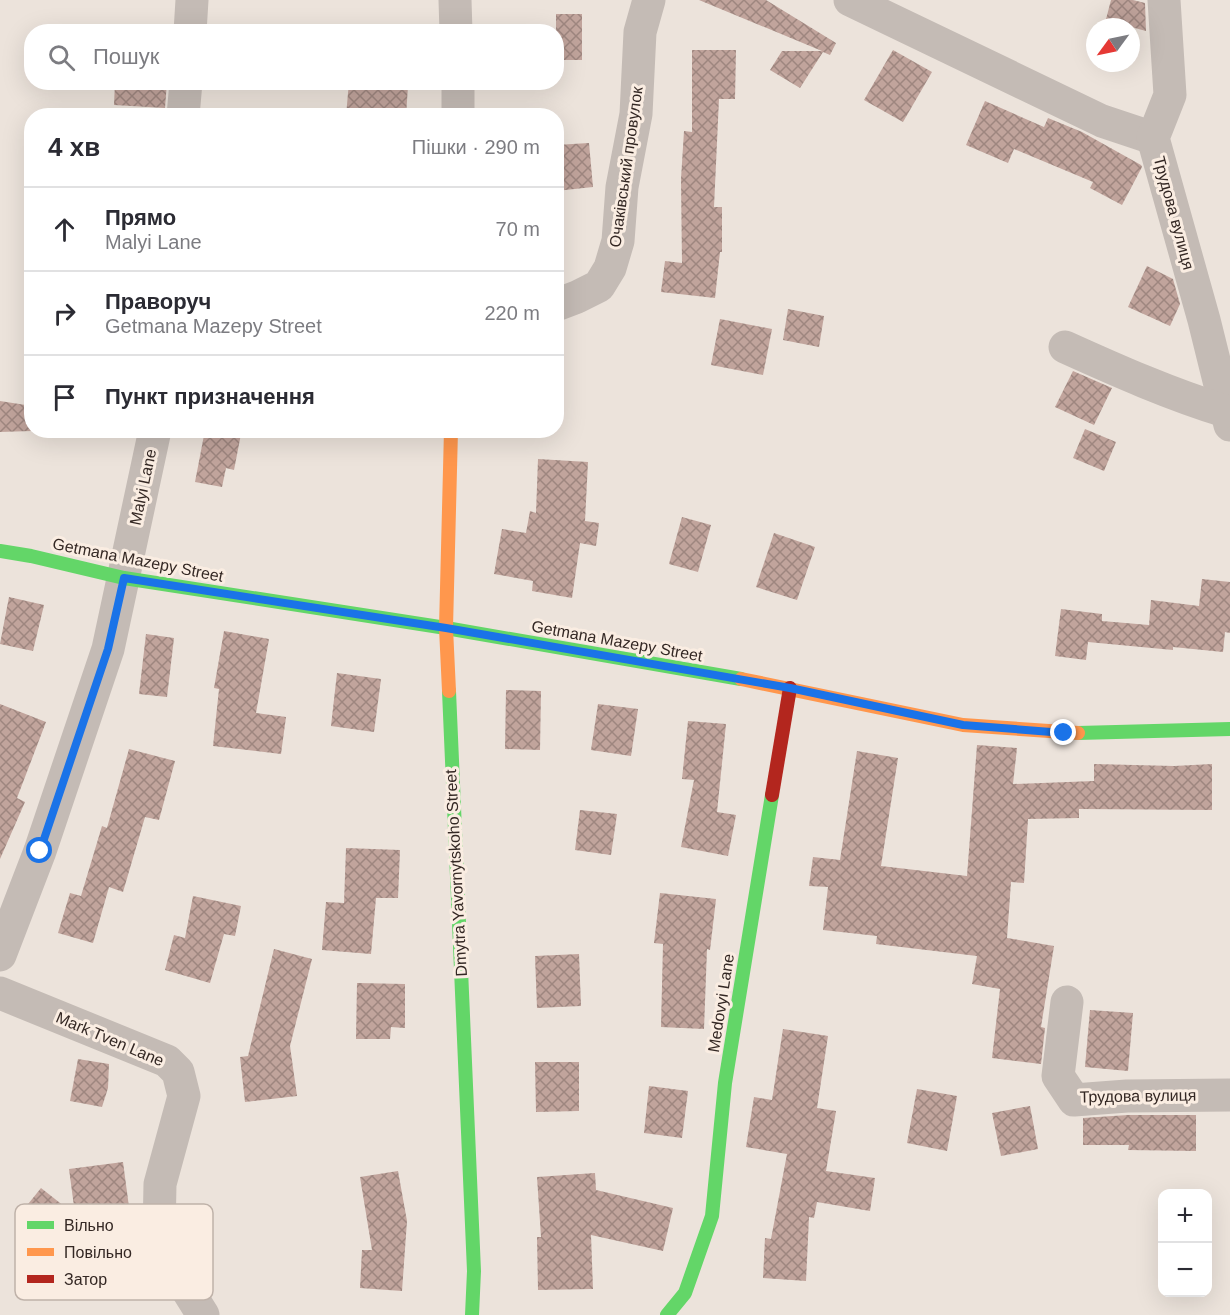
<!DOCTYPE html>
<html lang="uk">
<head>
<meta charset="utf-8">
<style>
  :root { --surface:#fff; --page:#f7f7f7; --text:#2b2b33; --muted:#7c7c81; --line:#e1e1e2 }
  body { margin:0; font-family:Helvetica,sans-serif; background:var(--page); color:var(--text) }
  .controls { position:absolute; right:18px; bottom:18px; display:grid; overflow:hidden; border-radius:12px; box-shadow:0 6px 24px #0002 }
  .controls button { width:54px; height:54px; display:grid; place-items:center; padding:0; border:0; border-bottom:2px solid var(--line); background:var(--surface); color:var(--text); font:30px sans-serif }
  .compass { position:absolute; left:1086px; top:18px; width:54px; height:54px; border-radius:50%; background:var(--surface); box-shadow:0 6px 24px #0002; rotate:237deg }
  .stop { position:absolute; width:18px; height:18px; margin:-14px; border:4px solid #1a73e8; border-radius:50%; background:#fff }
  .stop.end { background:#1a73e8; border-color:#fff; box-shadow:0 2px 6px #0008 }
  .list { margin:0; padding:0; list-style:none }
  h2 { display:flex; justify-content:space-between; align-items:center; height:78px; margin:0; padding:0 24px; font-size:26px }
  h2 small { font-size:20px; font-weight:400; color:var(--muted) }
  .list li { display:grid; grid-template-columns:39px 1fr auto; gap:18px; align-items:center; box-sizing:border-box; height:84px; padding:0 24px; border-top:2px solid var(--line) }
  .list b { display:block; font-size:22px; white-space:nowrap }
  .list p { margin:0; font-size:20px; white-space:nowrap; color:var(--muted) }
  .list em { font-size:20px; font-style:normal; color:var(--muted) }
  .icon { flex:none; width:33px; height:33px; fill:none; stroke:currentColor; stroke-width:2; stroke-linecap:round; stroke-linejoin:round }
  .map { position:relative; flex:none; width:1230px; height:1315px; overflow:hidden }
  .search { position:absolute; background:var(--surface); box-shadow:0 6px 24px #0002; left:24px; top:24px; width:540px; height:66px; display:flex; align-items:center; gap:15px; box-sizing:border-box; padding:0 21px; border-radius:24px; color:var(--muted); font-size:22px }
  .panel { position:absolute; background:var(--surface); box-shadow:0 6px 24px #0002; left:24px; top:108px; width:540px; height:330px; border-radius:24px }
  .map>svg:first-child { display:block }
  .building { fill:url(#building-cross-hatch) }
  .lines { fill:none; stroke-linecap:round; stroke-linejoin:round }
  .street { stroke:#c4bbb5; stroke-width:33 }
  .fast { stroke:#63d668; stroke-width:14 }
  .slow { stroke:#ff974d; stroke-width:14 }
  .jam { stroke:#b3261e; stroke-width:14 }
  .route { stroke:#1a73e8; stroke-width:8 }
  .labels { text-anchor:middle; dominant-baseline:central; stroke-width:6; stroke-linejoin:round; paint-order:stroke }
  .street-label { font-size:16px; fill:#342824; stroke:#faede2 }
  .key { fill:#faede2; stroke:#bfb2a9; stroke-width:1.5 }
  .key-label { font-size:16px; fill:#342824 }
</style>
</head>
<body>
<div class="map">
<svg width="1230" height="1315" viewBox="0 0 1230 1315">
  <defs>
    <pattern id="building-cross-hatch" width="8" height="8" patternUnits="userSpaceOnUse" patternTransform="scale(1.5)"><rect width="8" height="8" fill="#c1a49c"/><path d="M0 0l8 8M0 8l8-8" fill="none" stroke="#9e867f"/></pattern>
  </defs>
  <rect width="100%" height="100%" fill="#ece3db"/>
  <!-- building -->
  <g class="building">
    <polygon points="699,0 766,0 836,43 830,55 823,52 800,88 770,70 782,51 822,51"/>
    <polygon points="1111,0 1133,0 1145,3 1146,31 1131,27 1104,27"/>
    <rect x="556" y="14" width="26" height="46"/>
    <polygon points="692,50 736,50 735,99 719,99 714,207 722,207 722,252 720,252 715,298 661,292 665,261 682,263 681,179 684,131 692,132"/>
    <polygon points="893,50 932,72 903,122 864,100"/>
    <polygon points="115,82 167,82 165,108 114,105"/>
    <polygon points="349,82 408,86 406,116 346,116"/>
    <polygon points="985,101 1044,127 1048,118 1082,132 1141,165 1142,167 1122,205 1090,188 1093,182 1014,149 1008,163 966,145"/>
    <polygon points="589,143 593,187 556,191 556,145"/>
    <polygon points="1147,266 1173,279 1180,304 1170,326 1128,307"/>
    <polygon points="788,309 824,316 819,347 783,340"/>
    <polygon points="720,319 772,329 763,375 711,365"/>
    <polygon points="1073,371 1112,388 1094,425 1055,407"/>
    <polygon points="0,401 32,406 32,431 0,432"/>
    <polygon points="1085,429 1116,442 1104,471 1073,458"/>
    <polygon points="205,430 224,430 241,434 234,470 226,468 222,487 195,482"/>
    <polygon points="538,459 588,462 585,521 599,523 596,546 580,543 572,598 532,591 533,581 494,574 502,529 526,533 530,511 536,513"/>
    <polygon points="682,517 711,525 698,572 669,564"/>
    <polygon points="774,533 815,547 797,600 756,587"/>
    <polygon points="1202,579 1230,582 1230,633 1225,632 1223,652 1173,647 1173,650 1088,642 1086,660 1055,656 1061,609 1102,614 1102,621 1149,625 1151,600 1199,606"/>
    <polygon points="9,597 44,605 33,651 0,644"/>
    <polygon points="224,631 269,639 256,713 286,717 281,754 213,746 219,689 214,688"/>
    <polygon points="146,634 174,638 167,697 139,694"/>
    <polygon points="337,673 381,679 374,732 331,726"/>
    <polygon points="506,690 541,691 540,750 505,749"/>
    <polygon points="0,704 46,722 17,798 25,802 0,859"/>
    <polygon points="598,704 638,709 631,756 591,750"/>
    <polygon points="688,721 726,724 717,812 736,815 728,856 681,847 694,780 682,779"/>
    <polygon points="977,745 1017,748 1013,784 1094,781 1094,764 1174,766 1212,764 1212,810 1079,809 1079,818 1028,819 1024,883 1011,882 1007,938 1054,946 1041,1027 1045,1028 1041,1064 992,1058 1000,989 972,984 977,956 876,944 877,936 823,930 828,887 809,886 813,857 840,860 857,751 898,758 881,866 967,876"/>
    <polygon points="129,749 175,761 159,820 145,817 123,892 109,887 93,943 58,933 70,893 81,896 102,826 107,828"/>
    <polygon points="580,810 617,814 611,855 575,850"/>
    <polygon points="346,848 400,850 398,898 376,898 371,954 322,950 326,902 344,903"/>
    <polygon points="660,893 716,899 710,950 707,949 704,1029 661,1027 663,944 654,943"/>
    <polygon points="193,896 241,906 235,936 224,934 210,983 165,970 174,935 185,938"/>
    <polygon points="274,949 312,959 290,1046 297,1096 245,1102 240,1057 248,1056"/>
    <polygon points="579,954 581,1006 537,1008 535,956"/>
    <polygon points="357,983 405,984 405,1028 391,1027 390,1039 356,1039"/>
    <polygon points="1090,1010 1133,1013 1128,1071 1085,1067"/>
    <polygon points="783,1029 828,1036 817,1108 836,1111 826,1171 875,1178 870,1211 817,1202 814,1218 809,1217 806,1281 763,1278 765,1238 771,1239 787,1154 746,1147 754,1097 772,1100"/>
    <polygon points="78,1059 109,1064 108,1088 102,1107 70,1101"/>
    <polygon points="535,1062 579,1062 579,1111 536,1112"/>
    <polygon points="649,1086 688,1091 682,1138 644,1133"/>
    <polygon points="917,1089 957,1096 947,1151 907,1143"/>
    <polygon points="1030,1106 1038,1149 1001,1156 992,1113"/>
    <polygon points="1128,1115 1196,1115 1196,1151 1128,1150 1129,1145 1083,1145 1083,1118"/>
    <polygon points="123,1162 129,1207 75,1214 69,1169"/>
    <polygon points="398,1171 407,1221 402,1291 360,1288 362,1250 372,1250 360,1177"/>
    <polygon points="595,1173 596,1190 673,1208 663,1251 591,1235 593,1289 538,1290 537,1237 541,1237 537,1177"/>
    <polygon points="41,1188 69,1210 44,1242 16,1219"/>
  </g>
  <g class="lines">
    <!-- street -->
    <g class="street">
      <polyline points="455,0 456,32"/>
      <polyline points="850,0 1102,121 1153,138"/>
      <polyline points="1164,0 1170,95 1153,138 1204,320 1230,425"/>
      <polyline points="190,32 192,0"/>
      <polyline points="458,82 458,116"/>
      <polyline points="183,116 186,82"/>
      <polyline points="556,305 577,297 599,286 610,268 618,241 622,187 636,114 640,32 649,0"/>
      <path d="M1065 347C1118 371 1170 394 1225 411"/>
      <polyline points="0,955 40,851 108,649 155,430"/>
      <polyline points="0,993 167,1061 178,1072 184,1096 160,1184 159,1235 178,1275 203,1315"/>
      <polyline points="1067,1002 1058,1076 1074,1100 1127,1096 1230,1095"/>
    </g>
    <!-- fast -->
    <g class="fast">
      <polyline points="0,551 31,556 124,578 446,628 741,679"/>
      <polyline points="449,691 474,1271 472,1315"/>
      <polyline points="1078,733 1230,729"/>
      <polyline points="667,1315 685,1293 712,1216 725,1083 772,795"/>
    </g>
    <!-- slow -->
    <g class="slow">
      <polyline points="741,679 963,725 1078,733"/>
      <polyline points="449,691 446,628 451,430"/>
    </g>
    <!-- jam -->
    <polyline class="jam" points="772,795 790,688"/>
  </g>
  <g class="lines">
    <!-- route -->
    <polyline class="route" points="40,851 108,649 124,578 446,628 790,688 963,725 1064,733"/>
  </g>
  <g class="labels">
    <!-- street labels -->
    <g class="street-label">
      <text transform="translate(626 167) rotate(-82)">Очаківський провулок</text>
      <text transform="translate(1174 213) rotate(75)">Трудова вулиця</text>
      <text transform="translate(143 487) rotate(-78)">Malyi Lane</text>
      <text transform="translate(138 560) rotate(11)">Getmana Mazepy Street</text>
      <text transform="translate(617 641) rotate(10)">Getmana Mazepy Street</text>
      <text transform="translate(456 873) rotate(-93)">Dmytra Yavornytskoho Street</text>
      <text transform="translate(721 1003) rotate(-81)">Medovyi Lane</text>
      <text transform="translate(110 1039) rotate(23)">Mark Tven Lane</text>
      <text transform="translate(1138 1096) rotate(-1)">Трудова вулиця</text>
    </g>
  </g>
  <!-- legend -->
  <rect x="15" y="1204" width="198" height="96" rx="9" class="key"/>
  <rect x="27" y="1221" width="27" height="8" fill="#63d668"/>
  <rect x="27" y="1248" width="27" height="8" fill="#ff974d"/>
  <rect x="27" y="1275" width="27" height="8" fill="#b3261e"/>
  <g class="key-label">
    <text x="64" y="1231">Вільно</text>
    <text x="64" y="1258">Повільно</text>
    <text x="64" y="1285">Затор</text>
  </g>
</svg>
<div class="controls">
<button>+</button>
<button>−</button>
</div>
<svg class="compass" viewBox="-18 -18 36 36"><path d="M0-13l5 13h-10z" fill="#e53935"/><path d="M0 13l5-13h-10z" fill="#7c7c81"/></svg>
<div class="stop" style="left:40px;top:851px"></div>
<div class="stop end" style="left:1064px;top:733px"></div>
<div class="search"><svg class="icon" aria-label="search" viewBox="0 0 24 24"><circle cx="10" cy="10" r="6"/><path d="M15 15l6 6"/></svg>Пошук</div>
<section class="panel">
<h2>4 хв<small>Пішки · 290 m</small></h2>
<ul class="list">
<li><svg class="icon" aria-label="ahead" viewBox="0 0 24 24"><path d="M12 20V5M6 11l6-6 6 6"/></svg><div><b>Прямо</b><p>Malyi Lane</p></div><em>70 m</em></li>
<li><svg class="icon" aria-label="right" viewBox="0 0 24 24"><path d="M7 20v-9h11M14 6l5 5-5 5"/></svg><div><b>Праворуч</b><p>Getmana Mazepy Street</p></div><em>220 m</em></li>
<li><svg class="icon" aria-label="arrive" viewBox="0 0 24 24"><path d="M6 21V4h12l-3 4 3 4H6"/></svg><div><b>Пункт призначення</b></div></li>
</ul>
</section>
</div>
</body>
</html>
